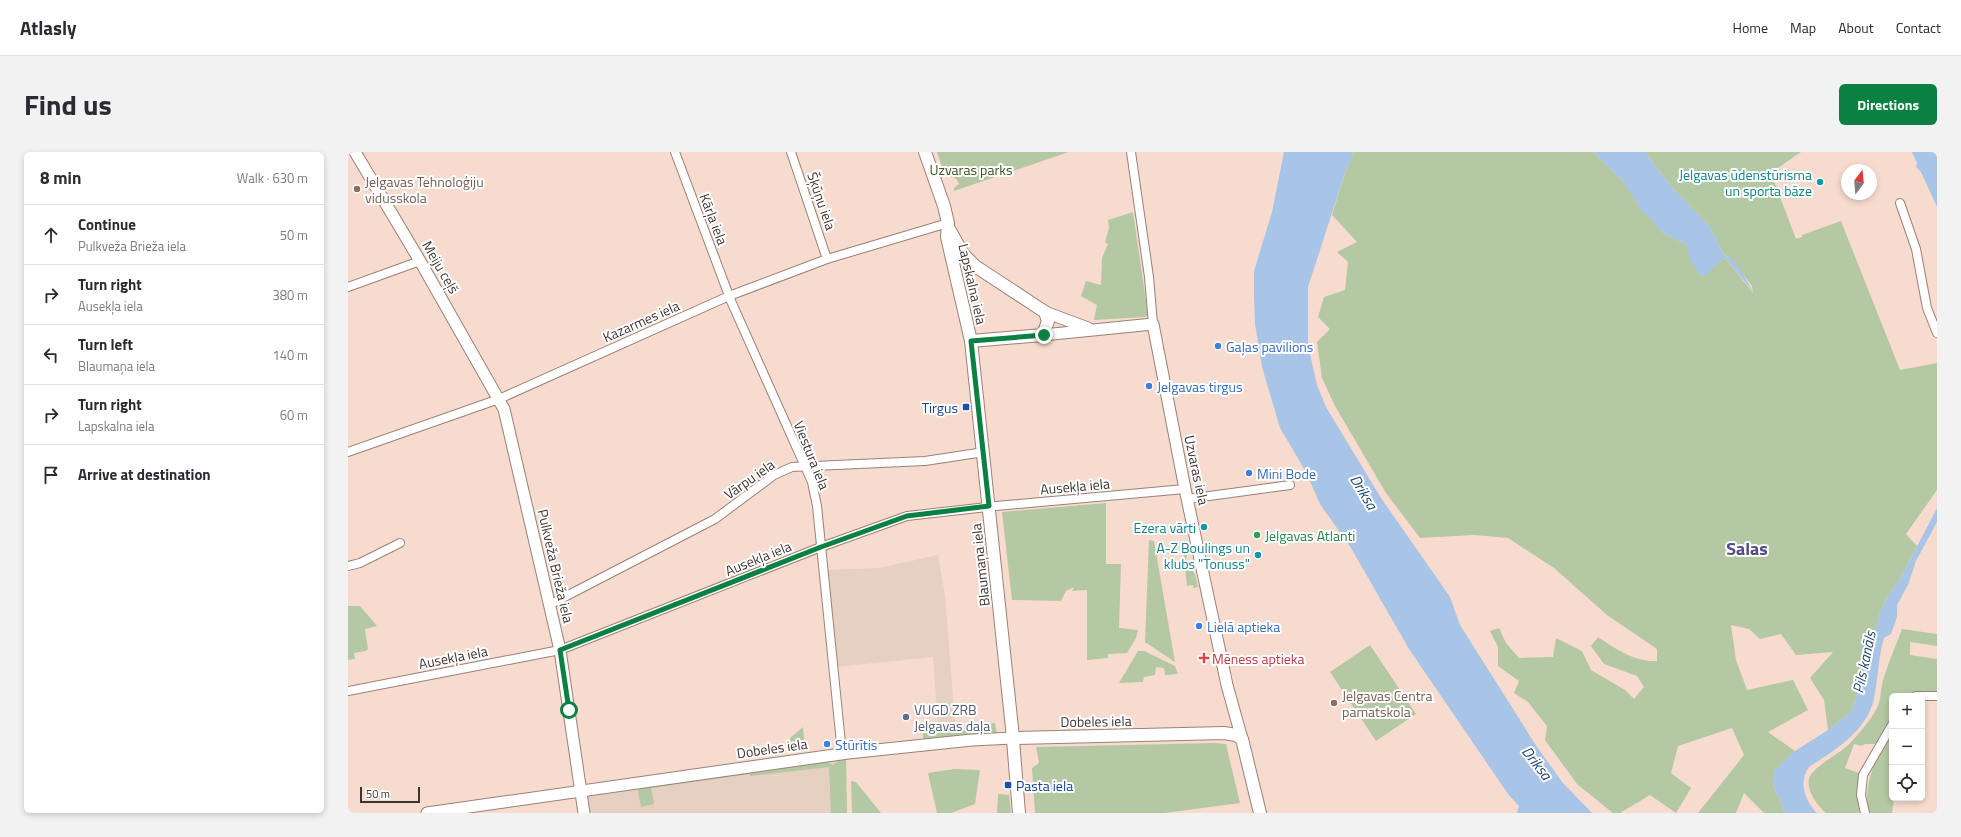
<!DOCTYPE html>
<html lang="en">
<head>
<meta charset="utf-8">
<style>
  :root { --surface:#fff; --page:#f2f2f3; --text:#2b2b33; --muted:#7c7c81; --line:#e1e1e2; --accent:#0b8043 }
  body { margin:0; font-family:"Titillium Web",sans-serif; background:var(--page); color:var(--text) }
  .controls { position:absolute; right:12px; bottom:12px; display:grid; overflow:hidden; border-radius:6px; box-shadow:0 2px 6px #0003 }
  .controls button { width:36px; height:36px; display:grid; place-items:center; padding:0; border:0; border-bottom:1px solid var(--line); background:var(--surface); color:var(--text); font:20px sans-serif }
  .compass { position:absolute; left:1493px; top:12px; width:36px; height:36px; border-radius:50%; background:var(--surface); box-shadow:0 2px 6px #0003; rotate:16deg }
  .scale { position:absolute; left:12px; bottom:10px; width:60px; box-sizing:border-box; padding-left:4px; border:2px solid #3f3430; border-top:0; font-size:11px; line-height:14px; white-space:nowrap; color:#3f3430; -webkit-text-stroke:3px #fff; paint-order:stroke }
  .stop { position:absolute; width:12px; height:12px; margin:-9px; border:3px solid #0b8043; border-radius:50%; background:#fff }
  .stop.end { background:#0b8043; border-color:#fff; box-shadow:0 1px 4px #0008 }
  .list { margin:0; padding:0; list-style:none }
  h2 { display:flex; justify-content:space-between; align-items:center; height:52px; margin:0; padding:0 16px; font-size:17px }
  h2 small { font-size:13px; font-weight:400; color:var(--muted) }
  .list li { display:grid; grid-template-columns:26px 1fr auto; gap:12px; align-items:center; box-sizing:border-box; height:60px; padding:0 16px; border-top:1px solid var(--line) }
  .list b { display:block; font-size:15px; white-space:nowrap }
  .list p { margin:0; font-size:13px; white-space:nowrap; color:var(--muted) }
  .list em { font-size:13px; font-style:normal; color:var(--muted) }
  .icon { flex:none; width:22px; height:22px; fill:none; stroke:currentColor; stroke-width:2; stroke-linecap:round; stroke-linejoin:round }
  .map { position:relative; flex:none; width:1589px; height:661px; overflow:hidden; border-radius:6px }
  header { display:flex; align-items:center; gap:24px; box-sizing:border-box; height:56px; padding:0 20px; background:var(--surface); border-bottom:1px solid var(--line) }
  header strong { font-size:19px }
  nav { display:flex; gap:22px; margin-inline-start:auto; font-size:14px }
  .intro { display:flex; align-items:center; justify-content:space-between; box-sizing:border-box; height:96px; padding:0 24px }
  h1 { margin:0; font-size:28px }
  .button { padding:10px 18px; border-radius:6px; background:var(--accent); color:#fff; font-size:14px; font-weight:700 }
  main { display:flex; gap:24px; padding:0 24px }
  aside { flex:1; background:var(--surface); border-radius:6px; box-shadow:0 2px 6px #0003 }
  .map>svg:first-child { display:block }
  .industrial { fill:#e5d0c2 }
  .green { fill:#b4c8a3 }
  .water { fill:#a8c4e6 }
  .lines { fill:none; stroke-linecap:round; stroke-linejoin:round }
  .minor-casing { stroke:#9a8176; stroke-width:10 }
  .tertiary-casing { stroke:#9a8176; stroke-width:13 }
  .secondary-casing { stroke:#9a8176; stroke-width:14 }
  .minor { stroke:#fff; stroke-width:8 }
  .tertiary { stroke:#fff; stroke-width:11 }
  .secondary { stroke:#fff; stroke-width:12 }
  .route { stroke:#0b8043; stroke-width:5 }
  .culture-dot { fill:#0f9aa8; stroke:#fff; stroke-width:1.5 }
  .education-dot { fill:#8d6e63; stroke:#fff; stroke-width:1.5 }
  .shop-dot { fill:#3f7fe0; stroke:#fff; stroke-width:1.5 }
  .transit-dot { fill:#1a4fb4; stroke:#fff; stroke-width:1.5 }
  .leisure-dot { fill:#2e9e5b; stroke:#fff; stroke-width:1.5 }
  .health-dot { fill:#e0444e; stroke:#fff; stroke-width:1.5 }
  .service-dot { fill:#5c6f8a; stroke:#fff; stroke-width:1.5 }
  .labels { text-anchor:middle; dominant-baseline:central; stroke-width:4; stroke-linejoin:round; paint-order:stroke }
  .park-label { font-size:14px; fill:#38521b; stroke:#fff }
  .culture-label { font-size:14px; fill:#0d838f; stroke:#fff; text-anchor:end }
  .education-label { font-size:14px; fill:#785e54; stroke:#fff; text-anchor:start }
  .street-label { font-size:14px; fill:#3f3430; stroke:#fff }
  .shop-label { font-size:14px; fill:#366cbe; stroke:#fff; text-anchor:start }
  .transit-label { font-size:14px; fill:#164399; stroke:#fff; text-anchor:end }
  .leisure-label { font-size:14px; fill:#27864d; stroke:#fff; text-anchor:start }
  .health-label { font-size:14px; fill:#be3a42; stroke:#fff; text-anchor:start }
  .service-label { font-size:14px; fill:#4e5e75; stroke:#fff; text-anchor:start }
  .water-label { font-size:15px; font-style:italic; fill:#204773; stroke:#fff }
  .district-label { font-size:18px; font-weight:bold; fill:#534b89; stroke:#fff }
</style>
</head>
<body>
<header>
<strong>Atlasly</strong>
<nav><a>Home</a><a>Map</a><a>About</a><a>Contact</a></nav>
</header>
<div class="intro"><h1>Find us</h1><a class="button">Directions</a></div>
<main>
<aside>
<h2>8 min<small>Walk · 630 m</small></h2>
<ul class="list">
<li><svg class="icon" aria-label="ahead" viewBox="0 0 24 24"><path d="M12 20V5M6 11l6-6 6 6"/></svg><div><b>Continue</b><p>Pulkveža Brieža iela</p></div><em>50 m</em></li>
<li><svg class="icon" aria-label="right" viewBox="0 0 24 24"><path d="M7 20v-9h11M14 6l5 5-5 5"/></svg><div><b>Turn right</b><p>Ausekļa iela</p></div><em>380 m</em></li>
<li><svg class="icon" aria-label="left" viewBox="0 0 24 24"><path d="M17 20v-9H6M10 6l-5 5 5 5"/></svg><div><b>Turn left</b><p>Blaumaņa iela</p></div><em>140 m</em></li>
<li><svg class="icon" aria-label="right" viewBox="0 0 24 24"><path d="M7 20v-9h11M14 6l5 5-5 5"/></svg><div><b>Turn right</b><p>Lapskalna iela</p></div><em>60 m</em></li>
<li><svg class="icon" aria-label="arrive" viewBox="0 0 24 24"><path d="M6 21V4h12l-3 4 3 4H6"/></svg><div><b>Arrive at destination</b></div></li>
</ul>
</aside>
<div class="map">
<svg width="1589" height="661" viewBox="0 0 1589 661">
  <rect width="100%" height="100%" fill="#f7dbcf"/>
  <!-- industrial -->
  <g class="industrial">
    <polygon points="590,403 597,443 607,571 590,574 585,505 487,515 478,418 531,416"/>
    <polygon points="494,606 498,608 499,661 239,661 238,645 240,643"/>
  </g>
  <!-- green -->
  <g class="green">
    <path d="M589 0H721L606 39V36L611 32C609 26 603 22 597 24Z"/>
    <path d="M1006 0H1245L1275 29 1315 81 1339 93 1355 124 1375 106 1378 107 1405 141 1404 134 1381 105 1376 103 1362 75 1321 32 1297 0H1453L1423 21 1448 87 1454 85V83L1493 69 1552 218 1589 211V338L1558 382 1569 394 1552 427 1539 446 1532 461 1511 538 1503 560 1480 578 1476 548 1462 526 1485 500 1448 503 1433 482 1412 487 1401 477 1383 473 1388 508 1399 538 1445 528 1460 558 1420 580 1447 599 1425 632 1437 661H1416L1396 641 1388 661H1350L1396 603 1384 576 1330 594 1323 621 1343 636 1328 661 1302 643 1272 661H1265L1229 632 1197 588 1199 574 1180 550 1166 541 1171 529 1150 514V495L1142 479 1151 476 1158 491 1171 506 1205 505 1208 486 1234 499 1243 518 1277 538 1286 547 1296 535 1289 524 1256 512 1243 494 1250 485C1268 497 1286 510 1309 509V497L1259 463 1206 416 1160 386 1126 383 1072 386 1038 341 987 254 974 226 969 190 982 177 970 165 976 145 997 138 1000 110 989 100 1009 90 984 63 998 18Z"/>
    <polygon points="785,60 800,163 797,165 746,168 749,153 733,144 738,129 753,133 754,106 760,92 757,90 761,76 760,68"/>
    <polygon points="758,351 758,412 773,412 771,476 790,478 788,486 779,501 760,502 760,506 739,508 739,438 724,439 726,435 718,439 713,449 664,448 654,360"/>
    <polygon points="801,388 806,389 827,510 797,490"/>
    <polygon points="840,394 838,409 847,422 850,435 845,436 845,433 839,434 835,395"/>
    <polygon points="0,454 12,454 29,474 17,477 20,497 18,499 6,501 7,507 0,508"/>
    <path d="M1554 477 1589 482V494L1562 490V503L1589 507V541L1569 540 1559 544H1544V566L1529 592H1517L1513 594 1506 592 1497 616 1511 621 1512 650 1515 661H1478C1470 654 1458 639 1461 627 1464 614 1495 601 1504 589 1512 580 1522 569 1528 558 1534 547 1532 536 1536 525 1541 509 1548 493 1554 477Z"/>
    <polygon points="1022,493 1068,562 1028,589 982,520"/>
    <polygon points="790,499 796,499 827,514 830,522 817,523 816,516 808,515 807,523 796,525 795,530 771,531"/>
    <polygon points="647,571 649,582 575,588 575,579"/>
    <polygon points="455,575 457,597 443,599 442,586"/>
    <path d="M1544 578V646H1546L1544 661H1521C1514 631 1529 604 1544 578Z"/>
    <polygon points="867,591 878,592 892,651 817,661 687,661 684,616 691,611 688,595"/>
    <polygon points="494,606 498,608 499,661 483,661 481,615 402,624 402,622 303,636 306,652 293,655 290,639 291,634 478,609 485,613"/>
    <polygon points="606,617 632,618 627,652 603,661 589,661 580,621"/>
    <polygon points="503,629 508,630 533,661 504,661"/>
    <polygon points="650,642 661,643 663,661 649,661"/>
  </g>
  <!-- water -->
  <g class="water">
    <polygon points="936,0 1006,0 998,18 960,135 960,193 969,233 978,255 1033,346 1102,445 1112,473 1189,595 1215,631 1244,661 1169,661 1171,654 1160,642 1061,497 1003,396 972,352 958,320 932,276 914,215 907,172 906,143 906,119 924,60"/>
    <polygon points="1245,0 1297,0 1321,32 1362,75 1376,103 1383,106 1390,114 1406,141 1378,107 1376,106 1358,123 1353,124 1342,108 1339,93 1315,81 1299,63 1295,61 1275,29"/>
    <polygon points="1564,0 1589,0 1589,55 1573,20 1568,15 1569,11"/>
    <path d="M1589 356V370L1568 409 1560 433 1549 453V465L1543 482 1536 486C1530 506 1530 527 1526 547 1518 580 1487 598 1461 615 1450 630 1457 649 1469 661H1437L1425 632 1426 619 1447 599 1480 578 1503 560 1511 538 1532 461 1539 446 1552 427Z"/>
  </g>
  <g class="lines">
    <defs>
      <g id="minor">
        <polyline points="327,0 383,149 464,330 469,354 494,601"/>
        <polyline points="443,0 479,107"/>
        <polyline points="783,0 801,125 805,172"/>
        <polyline points="1552,51 1568,97 1579,156 1589,181"/>
        <polyline points="0,135 72,109"/>
        <polyline points="0,300 151,247 381,144 479,107 600,71"/>
        <polyline points="839,347 942,333"/>
        <polyline points="0,414 12,411 52,391"/>
        <polyline points="203,452 367,367 426,323 444,315 577,309 636,300"/>
        <polyline points="0,539 212,498 473,395 559,364 648,354 837,337"/>
        <polyline points="1568,544 1589,544"/>
        <polyline points="1517,661 1513,643 1515,623 1544,573"/>
      </g>
      <g id="tertiary">
        <polyline points="7,0 72,109 156,257 212,498 236,661"/>
        <polyline points="697,160 740,176"/>
        <polyline points="695,183 805,172 837,337 879,533 894,587"/>
        <polyline points="79,661 500,601 624,588 665,586"/>
      </g>
      <g id="secondary">
        <polyline points="577,0 596,54 600,71 599,85 623,189 664,576 671,661"/>
        <polyline points="601,77 615,102 627,114 697,160 700,169 695,183 623,189"/>
        <polyline points="665,586 876,581 888,583 894,587 912,661"/>
      </g>
    </defs>
    <!-- minor casing -->
    <use href="#minor" class="minor-casing"/>
    <!-- tertiary casing -->
    <use href="#tertiary" class="tertiary-casing"/>
    <!-- secondary casing -->
    <use href="#secondary" class="secondary-casing"/>
    <!-- minor -->
    <use href="#minor" class="minor"/>
    <!-- tertiary -->
    <use href="#tertiary" class="tertiary"/>
    <!-- secondary -->
    <use href="#secondary" class="secondary"/>
  </g>
  <g class="lines">
    <!-- route -->
    <polyline class="route" points="221,558 212,498 473,395 559,364 641,354 623,189 696,183"/>
  </g>
  <!-- markers -->
  <g class="culture-dot">
    <circle cx="1472" cy="30" r="4"/>
    <circle cx="856" cy="375" r="4"/>
    <circle cx="910" cy="403" r="4"/>
  </g>
  <g class="education-dot">
    <circle cx="9" cy="37" r="4"/>
    <circle cx="986" cy="551" r="4"/>
  </g>
  <g class="shop-dot">
    <circle cx="870" cy="194" r="4"/>
    <circle cx="801" cy="234" r="4"/>
    <circle cx="901" cy="321" r="4"/>
    <circle cx="851" cy="474" r="4"/>
    <circle cx="479" cy="592" r="4"/>
  </g>
  <g class="transit-dot">
    <rect x="614" y="251" width="8" height="8" rx="2"/>
    <rect x="656" y="629" width="8" height="8" rx="2"/>
  </g>
  <circle class="leisure-dot" cx="909" cy="383" r="4"/>
  <path class="health-dot" d="M854 500h4v4h4v4h-4v4h-4v-4h-4v-4h4z"/>
  <circle class="service-dot" cx="558" cy="565" r="4"/>
  <g class="labels">
    <!-- park labels -->
    <g class="park-label">
      <text x="623" y="17">Uzvaras parks</text>
    </g>
    <!-- culture labels -->
    <g class="culture-label">
      <text x="1464" y="22">Jelgavas ūdenstūrisma<tspan x="1464" dy="16">un sporta bāze</tspan></text>
      <text x="848" y="375">Ezera vārti</text>
      <text x="902" y="395">A-Z Boulings un<tspan x="902" dy="16">klubs "Tonuss"</tspan></text>
    </g>
    <!-- education labels -->
    <g class="education-label">
      <text x="17" y="29">Jelgavas Tehnoloģiju<tspan x="17" dy="16">vidusskola</tspan></text>
      <text x="994" y="543">Jelgavas Centra<tspan x="994" dy="16">pamatskola</tspan></text>
    </g>
    <!-- street labels -->
    <g class="street-label">
      <text transform="translate(474 49) rotate(71)">Šķūņu iela</text>
      <text transform="translate(366 67) rotate(69)">Kārļa iela</text>
      <text transform="translate(93 115) rotate(60)">Meiju ceļš</text>
      <text transform="translate(625 132) rotate(77)">Lapskalna iela</text>
      <text transform="translate(293 169) rotate(-24)">Kazarmes iela</text>
      <text transform="translate(464 303) rotate(68)">Viestura iela</text>
      <text transform="translate(849 318) rotate(78)">Uzvaras iela</text>
      <text transform="translate(401 327) rotate(-35)">Vārpu iela</text>
      <text transform="translate(727 334) rotate(-5)">Ausekļa iela</text>
      <text transform="translate(410 406) rotate(-22)">Ausekļa iela</text>
      <text transform="translate(632 413) rotate(-96)">Blaumaņa iela</text>
      <text transform="translate(208 414) rotate(77)">Pulkveža Brieža iela</text>
      <text transform="translate(105 505) rotate(-11)">Ausekļa iela</text>
      <text transform="translate(748 569) rotate(-1)">Dobeles iela</text>
      <text transform="translate(424 596) rotate(-8)">Dobeles iela</text>
    </g>
    <!-- shop labels -->
    <g class="shop-label">
      <text x="878" y="194">Gaļas pavilions</text>
      <text x="809" y="234">Jelgavas tirgus</text>
      <text x="909" y="321">Mini Bode</text>
      <text x="859" y="474">Lielā aptieka</text>
      <text x="487" y="592">Stūrītis</text>
    </g>
    <!-- transit labels -->
    <g class="transit-label">
      <text x="610" y="255">Tirgus</text>
      <text x="668" y="633" text-anchor="start">Pasta iela</text>
    </g>
    <!-- leisure labels -->
    <g class="leisure-label">
      <text x="917" y="383">Jelgavas Atlanti</text>
    </g>
    <!-- health labels -->
    <g class="health-label">
      <text x="864" y="506">Mēness aptieka</text>
    </g>
    <!-- service labels -->
    <g class="service-label">
      <text x="566" y="557">VUGD ZRB<tspan x="566" dy="16">Jelgavas daļa</tspan></text>
    </g>
    <!-- water labels -->
    <g class="water-label">
      <text transform="translate(1016 340) rotate(59)">Driksa</text>
      <text transform="translate(1516 510) rotate(-78)">Pils kanāls</text>
      <text transform="translate(1189 611) rotate(52)">Driksa</text>
    </g>
    <!-- district labels -->
    <g class="district-label">
      <text x="1399" y="396">Salas</text>
    </g>
  </g>
</svg>
<div class="controls">
<button>+</button>
<button>−</button>
<button><svg class="icon" aria-label="locate" viewBox="0 0 24 24"><circle cx="12" cy="12" r="6"/><path d="M12 2v4M12 18v4M2 12h4M18 12h4"/></svg></button>
</div>
<svg class="compass" viewBox="-18 -18 36 36"><path d="M0-13l5 13h-10z" fill="#e53935"/><path d="M0 13l5-13h-10z" fill="#7c7c81"/></svg>
<div class="scale">50 m</div>
<div class="stop" style="left:221px;top:558px"></div>
<div class="stop end" style="left:696px;top:183px"></div>
</div>
</main>
</body>
</html>
